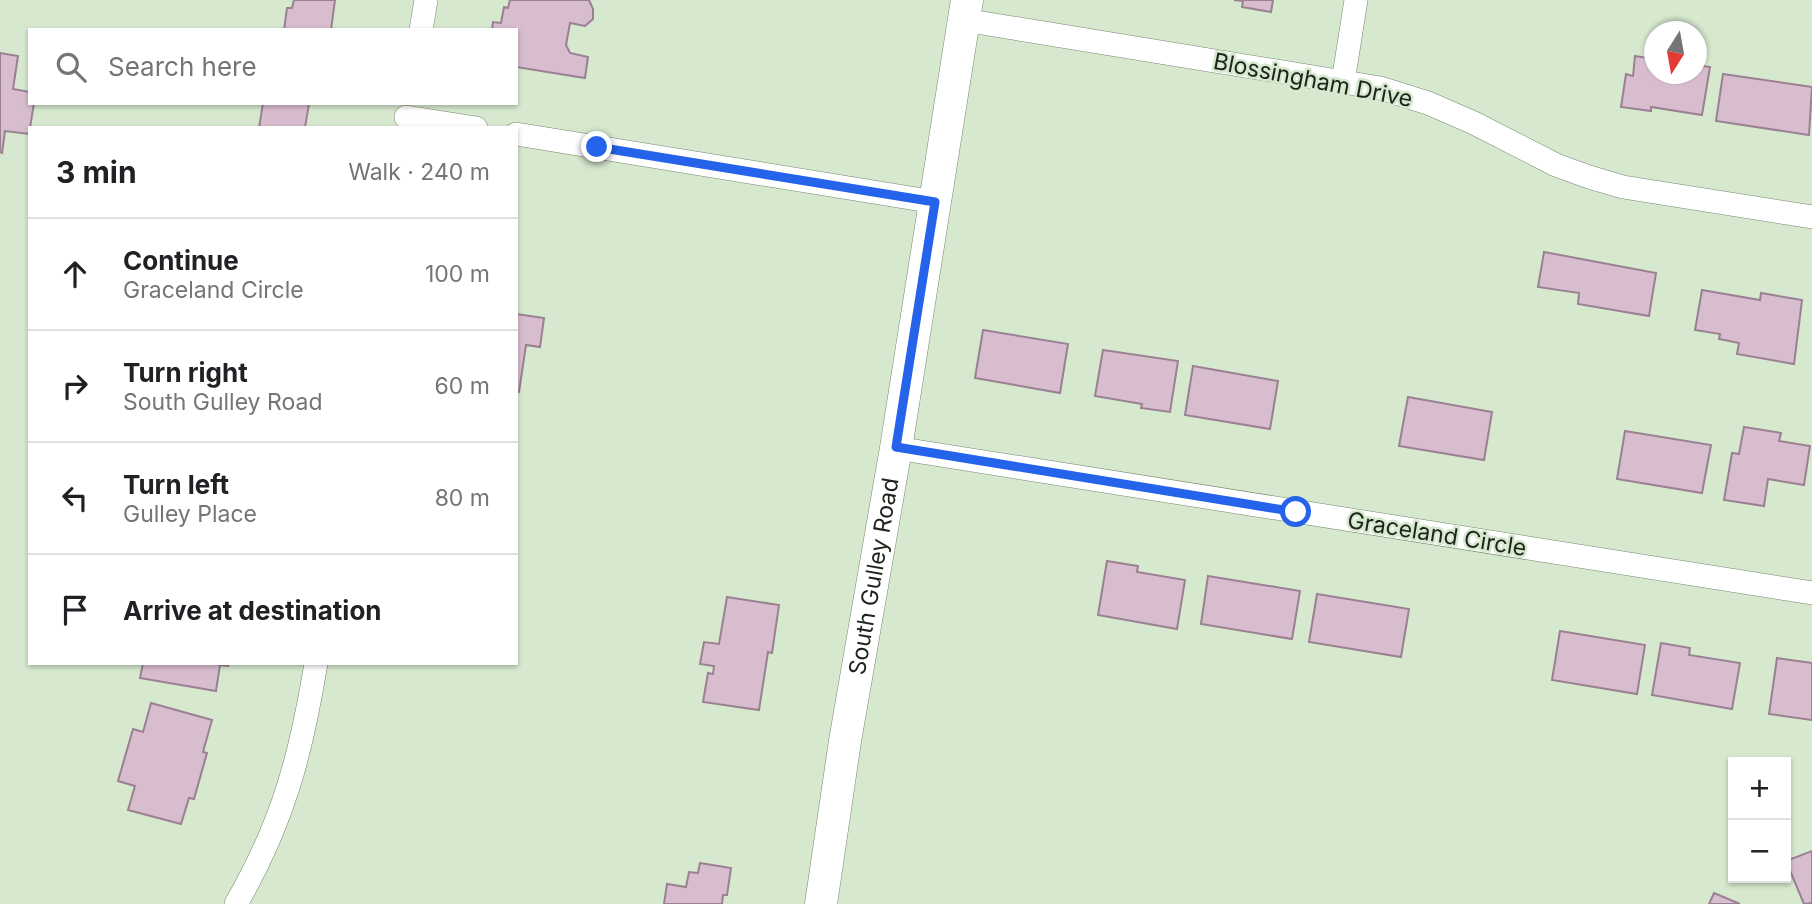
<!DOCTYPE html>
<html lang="en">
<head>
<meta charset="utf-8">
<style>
  :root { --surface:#fff; --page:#f2f2f2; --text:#202124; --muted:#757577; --line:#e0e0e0 }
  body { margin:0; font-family:Inter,sans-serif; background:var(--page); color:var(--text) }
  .controls { position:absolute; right:21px; bottom:21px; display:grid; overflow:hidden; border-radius:0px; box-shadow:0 2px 5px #0004 }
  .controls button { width:63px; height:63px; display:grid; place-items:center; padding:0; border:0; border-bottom:2px solid var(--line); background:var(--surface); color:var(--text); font:35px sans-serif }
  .compass { position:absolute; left:1644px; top:21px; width:63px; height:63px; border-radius:50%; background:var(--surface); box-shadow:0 2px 5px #0004; rotate:191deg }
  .stop { position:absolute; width:21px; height:21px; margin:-16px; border:5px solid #2563eb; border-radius:50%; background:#fff }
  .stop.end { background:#2563eb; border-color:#fff; box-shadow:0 2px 7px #0008 }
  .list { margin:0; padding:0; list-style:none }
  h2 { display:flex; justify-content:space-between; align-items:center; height:91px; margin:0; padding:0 28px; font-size:30px }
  h2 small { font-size:23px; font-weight:400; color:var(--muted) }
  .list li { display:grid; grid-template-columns:46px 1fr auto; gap:21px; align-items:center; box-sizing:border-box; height:112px; padding:0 28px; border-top:2px solid var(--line) }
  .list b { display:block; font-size:26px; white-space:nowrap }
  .list p { margin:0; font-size:23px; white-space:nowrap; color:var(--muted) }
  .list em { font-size:23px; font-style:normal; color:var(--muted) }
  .icon { flex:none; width:38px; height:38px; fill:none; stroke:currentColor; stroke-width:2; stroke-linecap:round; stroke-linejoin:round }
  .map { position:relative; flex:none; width:1812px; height:904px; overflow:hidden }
  .search { position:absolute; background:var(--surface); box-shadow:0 2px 5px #0004; left:28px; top:28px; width:490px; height:77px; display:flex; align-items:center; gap:18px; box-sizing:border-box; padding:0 24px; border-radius:0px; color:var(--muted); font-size:26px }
  .panel { position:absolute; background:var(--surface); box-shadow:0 2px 5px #0004; left:28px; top:126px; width:490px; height:539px; border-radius:0px }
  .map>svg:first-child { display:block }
  .building { fill:#d8bdcf; stroke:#9a8192; stroke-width:2 }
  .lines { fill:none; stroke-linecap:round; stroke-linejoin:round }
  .street-casing { stroke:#778770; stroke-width:24 }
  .secondary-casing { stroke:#778770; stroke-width:33 }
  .street { stroke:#fff; stroke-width:23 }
  .secondary { stroke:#fff; stroke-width:32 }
  .route { stroke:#2563eb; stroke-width:9 }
  .labels { text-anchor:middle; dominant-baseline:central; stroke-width:5; stroke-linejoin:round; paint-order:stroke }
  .street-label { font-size:23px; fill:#1d241b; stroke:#d6e8ce }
</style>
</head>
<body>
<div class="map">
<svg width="1812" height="904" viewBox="0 0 1812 904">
  <rect width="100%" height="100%" fill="#d6e8ce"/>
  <!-- building -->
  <g class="building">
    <polygon points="294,0 335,0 331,30 284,30 287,8 292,8"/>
    <polygon points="510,0 589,0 593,9 593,19 585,26 570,23 566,45 570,53 588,57 585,78 516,67 516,30 492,30 493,22 501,23 504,7 508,8"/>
    <polygon points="1234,0 1273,0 1271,12 1242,7 1243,1"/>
    <polygon points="0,53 18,56 13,89 30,92 30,103 34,103 29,134 5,131 2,153 0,152"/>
    <polygon points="1635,56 1654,59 1654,74 1696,74 1696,65 1710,67 1702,115 1651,107 1651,111 1621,107 1626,74 1633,76"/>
    <polygon points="1723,74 1812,87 1809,135 1716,121"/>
    <polygon points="263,103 309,104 305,127 307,128 259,128"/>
    <polygon points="1544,252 1656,273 1649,316 1578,304 1579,293 1538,287"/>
    <polygon points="1702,290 1760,300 1761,293 1802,300 1794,364 1737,354 1739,343 1719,339 1720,334 1695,330"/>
    <polygon points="516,314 544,318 540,347 526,345 519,392 516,391"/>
    <polygon points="983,330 1068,344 1060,393 975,378"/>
    <polygon points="1103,350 1178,361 1170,412 1141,408 1142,404 1095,396"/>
    <polygon points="1193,366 1278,381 1270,429 1185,415"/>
    <polygon points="1408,397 1492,412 1484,460 1399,446"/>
    <polygon points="1744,427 1781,433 1779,441 1810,446 1804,485 1768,479 1764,506 1724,500 1732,453 1739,454"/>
    <polygon points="1625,431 1711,445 1702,493 1617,479"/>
    <polygon points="1107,561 1138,566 1137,572 1185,580 1177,629 1098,615"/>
    <polygon points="1208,576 1300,591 1292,639 1201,624"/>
    <polygon points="1317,594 1409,609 1401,657 1309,642"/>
    <polygon points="727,597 779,605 772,653 768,652 759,710 703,702 708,673 713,674 714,666 700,664 704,642 719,644"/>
    <polygon points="1560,631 1645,645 1637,694 1552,680"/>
    <polygon points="1661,643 1690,648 1689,655 1740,663 1732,709 1652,695"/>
    <polygon points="1777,658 1812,663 1812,720 1769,714"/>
    <polygon points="143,663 229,663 228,666 220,665 216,691 140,678"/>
    <polygon points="151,703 212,720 203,752 207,753 194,799 189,798 181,824 128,810 135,786 118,781 133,729 143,732"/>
    <polygon points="1812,851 1812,903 1804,904 1786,861"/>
    <polygon points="700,863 731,868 727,895 723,895 722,904 664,904 667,884 686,887 689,872 698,873"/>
    <polygon points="1714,893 1740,904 1709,904"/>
  </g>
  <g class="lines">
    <defs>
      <g id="street">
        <polyline points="964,20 1380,88 1428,103 1474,123 1556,165 1589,177 1623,187 1812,217"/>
        <polyline points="421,30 426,0"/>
        <polyline points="1343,82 1356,0"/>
        <polyline points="406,117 476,128"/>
        <polyline points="516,134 935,202"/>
        <polyline points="896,448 1812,593"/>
        <path d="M236 904C283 823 301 755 316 663"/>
      </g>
      <g id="secondary">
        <path id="s1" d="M821 904 845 741 896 448 967 0"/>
      </g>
    </defs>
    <!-- street casing -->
    <use href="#street" class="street-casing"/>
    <!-- secondary casing -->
    <use href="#secondary" class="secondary-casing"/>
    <!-- street -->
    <use href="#street" class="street"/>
    <!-- secondary -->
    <use href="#secondary" class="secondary"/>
  </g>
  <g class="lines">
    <!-- route -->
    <polyline class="route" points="597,147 935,202 896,447 1296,512"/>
  </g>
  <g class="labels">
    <!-- street labels -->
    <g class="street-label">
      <text transform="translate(1313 80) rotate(11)">Blossingham Drive</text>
      <text transform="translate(1437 534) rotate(9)">Graceland Circle</text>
      <text stroke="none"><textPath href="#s1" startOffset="332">South Gulley Road</textPath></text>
    </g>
  </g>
</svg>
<div class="controls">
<button>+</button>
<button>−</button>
</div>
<svg class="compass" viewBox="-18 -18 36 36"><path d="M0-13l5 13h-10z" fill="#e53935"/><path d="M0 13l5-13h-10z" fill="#757577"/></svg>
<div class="stop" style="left:1296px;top:512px"></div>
<div class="stop end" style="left:597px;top:147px"></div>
<div class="search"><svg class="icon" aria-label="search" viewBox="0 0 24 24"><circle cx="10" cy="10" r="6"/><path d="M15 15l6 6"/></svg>Search here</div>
<section class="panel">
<h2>3 min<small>Walk · 240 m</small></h2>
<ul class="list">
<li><svg class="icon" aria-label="ahead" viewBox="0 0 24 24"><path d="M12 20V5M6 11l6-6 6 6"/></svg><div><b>Continue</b><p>Graceland Circle</p></div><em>100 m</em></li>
<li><svg class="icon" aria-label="right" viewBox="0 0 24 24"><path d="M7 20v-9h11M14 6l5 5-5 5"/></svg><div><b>Turn right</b><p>South Gulley Road</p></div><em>60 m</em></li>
<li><svg class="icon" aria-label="left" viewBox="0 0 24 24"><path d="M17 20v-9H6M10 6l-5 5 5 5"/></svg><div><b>Turn left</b><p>Gulley Place</p></div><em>80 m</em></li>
<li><svg class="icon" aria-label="arrive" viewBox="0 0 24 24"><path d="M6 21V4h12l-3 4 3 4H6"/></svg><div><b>Arrive at destination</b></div></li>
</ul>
</section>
</div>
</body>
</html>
